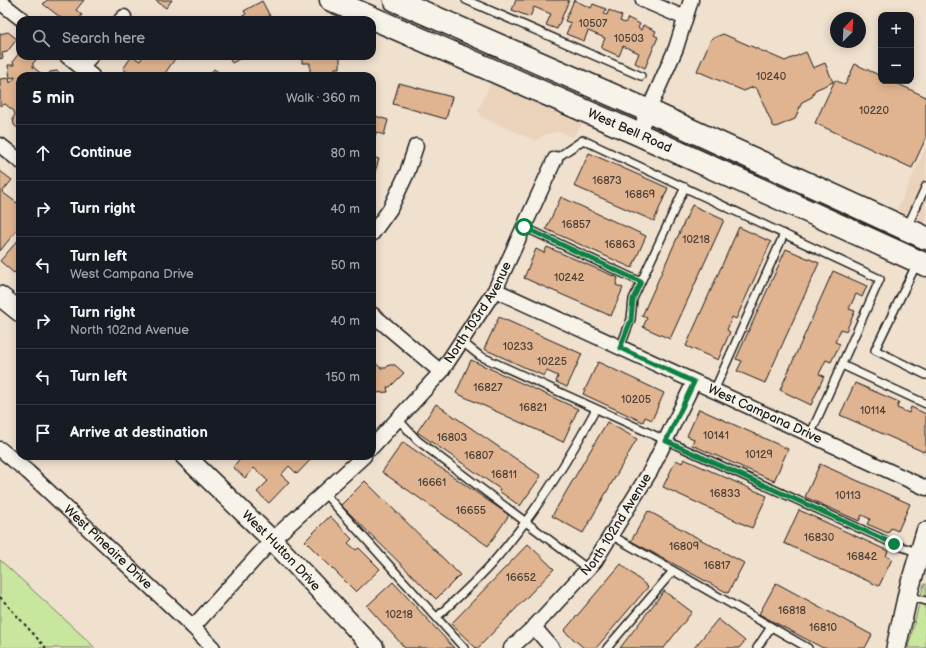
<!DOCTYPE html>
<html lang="en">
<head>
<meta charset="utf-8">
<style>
  :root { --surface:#171b24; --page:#20242c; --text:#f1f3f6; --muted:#9ea1a6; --line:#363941 }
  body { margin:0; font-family:"Balsamiq Sans",sans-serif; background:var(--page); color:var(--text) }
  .controls { position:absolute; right:12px; top:12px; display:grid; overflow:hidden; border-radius:8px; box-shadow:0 2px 10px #0003 }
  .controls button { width:36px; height:36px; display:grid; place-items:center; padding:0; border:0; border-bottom:1px solid var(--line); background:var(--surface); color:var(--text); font:20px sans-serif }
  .compass { position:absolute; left:830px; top:12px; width:36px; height:36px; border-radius:50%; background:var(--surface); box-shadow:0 2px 10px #0003; rotate:24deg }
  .stop { position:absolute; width:12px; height:12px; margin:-9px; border:3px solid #0b8043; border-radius:50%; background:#fff }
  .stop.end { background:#0b8043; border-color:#fff; box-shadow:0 1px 4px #0008 }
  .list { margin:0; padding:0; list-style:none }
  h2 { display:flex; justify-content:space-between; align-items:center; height:52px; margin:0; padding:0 16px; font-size:17px }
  h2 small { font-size:13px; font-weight:400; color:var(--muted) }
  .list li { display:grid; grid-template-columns:26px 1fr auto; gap:12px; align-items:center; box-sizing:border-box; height:56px; padding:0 16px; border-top:1px solid var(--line) }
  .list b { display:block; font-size:15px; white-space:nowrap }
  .list p { margin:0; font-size:13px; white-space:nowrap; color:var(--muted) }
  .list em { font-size:13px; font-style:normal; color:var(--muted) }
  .icon { flex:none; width:22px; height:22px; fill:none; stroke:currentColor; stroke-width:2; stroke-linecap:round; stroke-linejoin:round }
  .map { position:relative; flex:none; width:926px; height:648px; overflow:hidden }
  .search { position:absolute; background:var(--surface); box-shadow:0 2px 10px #0003; left:16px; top:16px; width:360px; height:44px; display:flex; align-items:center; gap:10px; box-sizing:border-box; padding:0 14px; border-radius:12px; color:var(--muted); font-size:15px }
  .panel { position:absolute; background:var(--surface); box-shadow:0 2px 10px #0003; left:16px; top:72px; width:360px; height:388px; border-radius:12px }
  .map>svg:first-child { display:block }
  .built { fill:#ebd3bb }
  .green { fill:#c9e69e; stroke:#72815d }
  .building { fill:#e0b490; stroke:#1c1c1c }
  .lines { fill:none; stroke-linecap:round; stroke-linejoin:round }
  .lane-casing { stroke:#1c1c1c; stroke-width:10 }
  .street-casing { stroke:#1c1c1c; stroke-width:17 }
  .secondary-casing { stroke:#1c1c1c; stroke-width:22 }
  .primary-casing { stroke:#1c1c1c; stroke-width:25 }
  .path { stroke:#1c1c1c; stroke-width:2; stroke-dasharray:3 3; stroke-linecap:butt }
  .lane { stroke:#f7f3e8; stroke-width:7 }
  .street { stroke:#f7f3e8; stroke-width:14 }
  .secondary { stroke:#f7f3e8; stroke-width:19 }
  .primary { stroke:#f7f3e8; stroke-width:22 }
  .route { stroke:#0b8043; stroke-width:5 }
  .labels { text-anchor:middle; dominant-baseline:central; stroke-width:3; stroke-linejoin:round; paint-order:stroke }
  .number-label { font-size:11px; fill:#4d4239 }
  .street-label { font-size:13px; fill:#1c1c1c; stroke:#f7f3e8 }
</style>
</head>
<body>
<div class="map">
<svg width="926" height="648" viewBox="0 0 926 648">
  <rect width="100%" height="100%" fill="#f0e0ce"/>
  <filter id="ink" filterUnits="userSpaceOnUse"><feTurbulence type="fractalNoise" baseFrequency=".025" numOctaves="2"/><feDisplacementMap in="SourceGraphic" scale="8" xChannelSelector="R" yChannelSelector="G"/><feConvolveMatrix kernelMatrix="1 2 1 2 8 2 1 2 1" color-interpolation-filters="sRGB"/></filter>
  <g filter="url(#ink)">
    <!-- built -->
    <g class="built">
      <polygon points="492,80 584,121 573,137 560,132 546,134 536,141 481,117 478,110"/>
      <polygon points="926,146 926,224 897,210"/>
    </g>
    <!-- green -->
    <g class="green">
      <polygon points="0,560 86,639 95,648 0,648"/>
      <polygon points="924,584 926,584 926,648 908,648"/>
    </g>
    <!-- building -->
    <g class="building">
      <polygon points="47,0 84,0 76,10 82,15 79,20 64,20 43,4"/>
      <polygon points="155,0 172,0 166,8"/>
      <polygon points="516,0 569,0 557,29 546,25 551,14 534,7 530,17 512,10"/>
      <polygon points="574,0 591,8 593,4 606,9 604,14 607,15 609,10 622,16 620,21 625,23 628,18 640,24 638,28 641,30 643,25 656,31 654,35 658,37 645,68 635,63 639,53 623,46 619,56 601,48 605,38 588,31 584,41 566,34 571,23 565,21"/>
      <polygon points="262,1 272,20 236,20 246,14 244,11"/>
      <polygon points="8,32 17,39 7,52 2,53 3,58 0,59 0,34"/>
      <polygon points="723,34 785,61 806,52 813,68 825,63 833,82 815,90 812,97 802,102 795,119 776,127 773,126 757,89 753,87 744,91 697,71 711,39"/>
      <polygon points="20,52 20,56 35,56 36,60 33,63 33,67 43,75 48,75 50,72 57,71 64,76 20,76 20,130 14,125 13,118 15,115 14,111 5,104 0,106 0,79 9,78 10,83 15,78 15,77 10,78 8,65 14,65 13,61"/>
      <polygon points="132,56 140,61 143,56 177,56 163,76 133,76 123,69"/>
      <polygon points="228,56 245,56 232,63"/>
      <polygon points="302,56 340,56 340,68 335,68 334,76 310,76 310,63 302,63"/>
      <polygon points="855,64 881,76 881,81 892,81 926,97 926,138 912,168 815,123 835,80 845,85"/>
      <polygon points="214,69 224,76 209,76"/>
      <polygon points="399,83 452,97 446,119 393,104"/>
      <polygon points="372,115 388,120 384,135 376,132 372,147"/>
      <polygon points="589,153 668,188 654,221 574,186"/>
      <polygon points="372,157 379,159 374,175 372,174"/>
      <polygon points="0,171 12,180 2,192 17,203 20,199 20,226 0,251"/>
      <polygon points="561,197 646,236 632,268 546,229"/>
      <polygon points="692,205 724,220 670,339 643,327 647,318 642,316"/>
      <polygon points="739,227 771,242 736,319 732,317 727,330 730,332 718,360 686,346"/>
      <polygon points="20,238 20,267 14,273 0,261"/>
      <polygon points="547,247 618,278 616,285 623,288 611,316 524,278 536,249 544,253"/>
      <polygon points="786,249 819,263 765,383 737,371 742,361 736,359"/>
      <polygon points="833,271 867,286 862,297 856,294 849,309 855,311 846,331 841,329 835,342 840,344 831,362 826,360 819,374 824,376 811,405 780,390"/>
      <polygon points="499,317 582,354 567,387 556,382 558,376 547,371 544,376 484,349"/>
      <polygon points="372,360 381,368 386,368 389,365 395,365 404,373 390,387 387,387 388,392 375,393 375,388 372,390"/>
      <polygon points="471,360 578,409 563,442 456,393"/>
      <polygon points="598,362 664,393 652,420 645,417 643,422 583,394"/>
      <polygon points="855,383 899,402 897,408 909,413 911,407 926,414 926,448 924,452 840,415"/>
      <polygon points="436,404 541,476 520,506 499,491 500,489 417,432"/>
      <polygon points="699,409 788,449 774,481 692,445 694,439 687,436"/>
      <polygon points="607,422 637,439 583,533 552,516"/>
      <polygon points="403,442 509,515 488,546 382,472"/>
      <polygon points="242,456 314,456 297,474 289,466 281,475 289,482 269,503 257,492 268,481 254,468 245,478 233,467"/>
      <polygon points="684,459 767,496 752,528 663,487 676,460 682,463"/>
      <polygon points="820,464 910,504 898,531 891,528 888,533 867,524 870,519 862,515 859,521 805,497"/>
      <polygon points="365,481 460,575 436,599 341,505"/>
      <polygon points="799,510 888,551 886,556 892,559 879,586 784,543"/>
      <polygon points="648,511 744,563 728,593 631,541"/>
      <polygon points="330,516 352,539 348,543 356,550 359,548 380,569 356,592 305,541"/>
      <polygon points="528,544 554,569 478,648 476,648 451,624"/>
      <polygon points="621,564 648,587 596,648 584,648 564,631"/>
      <polygon points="393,582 454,648 405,648 367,606"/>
      <polygon points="776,583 872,635 865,648 823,648 759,614"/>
      <polygon points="664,591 692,612 664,648 620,648"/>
      <polygon points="718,619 745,641 739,648 694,648"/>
    </g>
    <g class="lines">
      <defs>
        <g id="lane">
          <polyline points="466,0 641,76"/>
          <polyline points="555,159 583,140 880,279 810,435"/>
          <polyline points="524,227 641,282"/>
          <polyline points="907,227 926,186"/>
          <polyline points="917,263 875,350 926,375"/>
          <polyline points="461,341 480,356 894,544 919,553"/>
          <polyline points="620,348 631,319 633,299 685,187"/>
          <polyline points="842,365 926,404"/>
          <polyline points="714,391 784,234"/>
          <polyline points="398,419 417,440 588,569"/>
          <polyline points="324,493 464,648"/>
          <polyline points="611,535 808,648"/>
          <polyline points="908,596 926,601"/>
          <path d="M437 617C456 599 477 581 494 561 534 515 567 463 596 409"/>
          <polyline points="607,648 673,571"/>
          <polyline points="757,648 771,627"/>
        </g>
        <g id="street">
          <polyline points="643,0 685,18"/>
          <polyline points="0,2 23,20"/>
          <polyline points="121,20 124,17"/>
          <polyline points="67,56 92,76"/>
          <polyline points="81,67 91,56"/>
          <polyline points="638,134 676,48 691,0"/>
          <polyline points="0,145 20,161"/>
          <polyline points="372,234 390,209 407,173 416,146"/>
          <path id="s1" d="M495 290 926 488"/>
          <polyline points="372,314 441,372"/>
          <path id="s2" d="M372 447 441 372 495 290 555 159"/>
          <path id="s3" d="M0 449 28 472 193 627 213 648"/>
          <polyline points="193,627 272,540 364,456"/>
          <polyline points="534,627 552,648"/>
          <path id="s4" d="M511 648 534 627 595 561 651 470 694 382"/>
        </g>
        <g id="secondary">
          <polyline points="0,296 20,312"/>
          <path id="s5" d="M185 456 272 540 374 648"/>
          <polyline points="896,648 909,589 926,532"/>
        </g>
        <g id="primary">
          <path id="s6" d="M331 0 638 134 926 265"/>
          <polyline points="395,0 649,111 926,238"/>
        </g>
      </defs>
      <!-- lane casing -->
      <use href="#lane" class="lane-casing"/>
      <!-- street casing -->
      <use href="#street" class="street-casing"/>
      <!-- secondary casing -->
      <use href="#secondary" class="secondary-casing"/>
      <!-- primary casing -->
      <use href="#primary" class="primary-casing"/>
      <!-- path -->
      <polyline class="path" points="0,597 46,648"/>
      <!-- lane -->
      <use href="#lane" class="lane"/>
      <!-- street -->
      <use href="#street" class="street"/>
      <!-- secondary -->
      <use href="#secondary" class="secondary"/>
      <!-- primary -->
      <use href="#primary" class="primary"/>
    </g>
  </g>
  <g class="lines" filter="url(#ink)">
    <!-- route -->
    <polyline class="route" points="524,227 641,282 633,299 631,320 620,348 694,382 666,441 894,544"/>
  </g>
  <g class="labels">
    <!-- number labels -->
    <g class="number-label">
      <text x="593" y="23">10507</text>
      <text x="629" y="38">10503</text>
      <text x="771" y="76">10240</text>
      <text x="874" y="110">10220</text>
      <text x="607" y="180">16873</text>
      <text x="640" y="194">16869</text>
      <text x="576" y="224">16857</text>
      <text x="696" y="239">10218</text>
      <text x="620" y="244">16863</text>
      <text x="569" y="277">10242</text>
      <text x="518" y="346">10233</text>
      <text x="552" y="361">10225</text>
      <text x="488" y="387">16827</text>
      <text x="636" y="399">10205</text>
      <text x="533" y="407">16821</text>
      <text x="873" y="410">10114</text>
      <text x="716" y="435">10141</text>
      <text x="452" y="437">16803</text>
      <text x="759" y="454">10129</text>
      <text x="479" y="455">16807</text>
      <text x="504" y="474">16811</text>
      <text x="432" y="482">16661</text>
      <text x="725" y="493">16833</text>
      <text x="848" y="495">10113</text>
      <text x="471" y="510">16655</text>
      <text x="819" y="537">16830</text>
      <text x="684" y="546">16809</text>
      <text x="862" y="556">16842</text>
      <text x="717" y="565">16817</text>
      <text x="521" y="577">16652</text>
      <text x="792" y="610">16818</text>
      <text x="399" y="614">10218</text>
      <text x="823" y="627">16810</text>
    </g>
    <!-- street labels -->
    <g class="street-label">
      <text stroke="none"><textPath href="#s6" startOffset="326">West Bell Road</textPath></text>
      <text stroke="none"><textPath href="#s2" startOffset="172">North 103rd Avenue</textPath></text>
      <text stroke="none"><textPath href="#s1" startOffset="297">West Campana Drive</textPath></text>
      <text stroke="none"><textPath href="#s4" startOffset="163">North 102nd Avenue</textPath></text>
      <text stroke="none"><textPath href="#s3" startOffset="146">West Pineaire Drive</textPath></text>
      <text stroke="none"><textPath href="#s5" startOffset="135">West Hutton Drive</textPath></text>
    </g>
  </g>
</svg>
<div class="controls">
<button>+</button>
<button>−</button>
</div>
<svg class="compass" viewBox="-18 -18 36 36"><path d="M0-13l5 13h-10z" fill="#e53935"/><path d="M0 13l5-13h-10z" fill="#9ea1a6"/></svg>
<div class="stop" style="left:524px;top:227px"></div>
<div class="stop end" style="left:894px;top:544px"></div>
<div class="search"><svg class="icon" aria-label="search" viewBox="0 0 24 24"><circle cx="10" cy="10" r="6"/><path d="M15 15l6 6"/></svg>Search here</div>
<section class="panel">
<h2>5 min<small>Walk · 360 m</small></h2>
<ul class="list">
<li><svg class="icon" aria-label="ahead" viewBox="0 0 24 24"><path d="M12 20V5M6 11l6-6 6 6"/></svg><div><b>Continue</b></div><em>80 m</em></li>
<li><svg class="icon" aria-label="right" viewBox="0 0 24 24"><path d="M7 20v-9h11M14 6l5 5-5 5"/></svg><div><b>Turn right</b></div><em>40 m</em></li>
<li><svg class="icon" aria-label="left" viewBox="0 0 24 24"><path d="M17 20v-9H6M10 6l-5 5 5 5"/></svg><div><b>Turn left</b><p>West Campana Drive</p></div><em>50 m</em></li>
<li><svg class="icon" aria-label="right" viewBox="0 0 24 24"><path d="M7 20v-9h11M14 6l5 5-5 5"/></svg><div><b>Turn right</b><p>North 102nd Avenue</p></div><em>40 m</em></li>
<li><svg class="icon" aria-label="left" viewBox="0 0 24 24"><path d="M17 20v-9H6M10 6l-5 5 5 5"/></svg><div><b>Turn left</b></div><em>150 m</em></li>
<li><svg class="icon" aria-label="arrive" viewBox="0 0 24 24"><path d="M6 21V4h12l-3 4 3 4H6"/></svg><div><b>Arrive at destination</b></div></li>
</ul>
</section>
</div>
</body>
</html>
